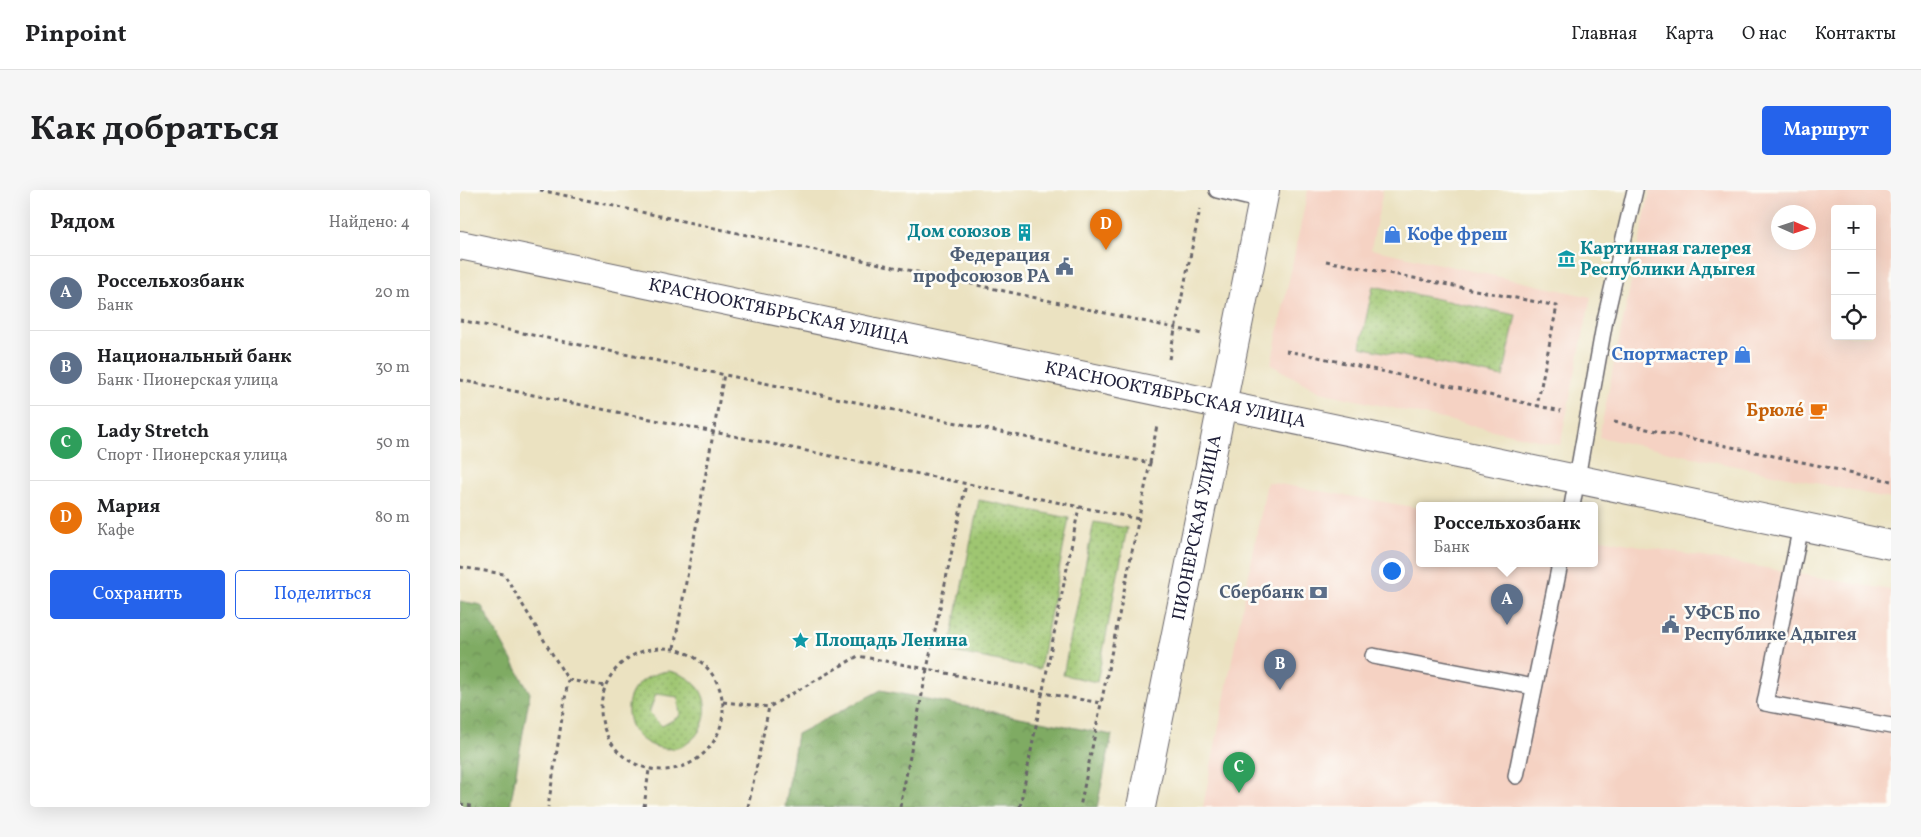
<!DOCTYPE html>
<html lang="ru">
<head>
<meta charset="utf-8">
<style>
  :root { --surface:#fff; --page:#f6f6f6; --text:#202124; --muted:#757577; --line:#e0e0e0; --accent:#2563eb }
  body { margin:0; font-family:Vollkorn,serif; background:var(--page); color:var(--text) }
  .controls { position:absolute; right:15px; top:15px; display:grid; overflow:hidden; border-radius:5px; box-shadow:0 5px 20px #0002 }
  .controls button { width:45px; height:45px; display:grid; place-items:center; padding:0; border:0; border-bottom:1px solid var(--line); background:var(--surface); color:var(--text); font:25px sans-serif }
  .compass { position:absolute; left:1311px; top:15px; width:45px; height:45px; border-radius:50%; background:var(--surface); box-shadow:0 5px 20px #0002; rotate:93deg }
  .you { position:absolute; left:931px; top:380px; width:18px; height:18px; margin:-12px; border:4px solid #fff; border-radius:50%; background:#1a73e8; box-shadow:0 0 0 8px #1a73e833 }
  .badge { display:grid; place-items:center; width:32px; height:32px; border-radius:50%; background:var(--accent); color:#fff; font-size:16px; font-weight:700 }
  .pin { position:absolute; translate:-50% -41px; filter:drop-shadow(0 1px 2px #0008) }
  .pin::after { content:''; position:absolute; top:26px; width:18px; height:15px; background:inherit; clip-path:polygon(0 0,100% 0,50% 100%) }
  .popup { position:absolute; left:956px; top:312px; width:182px; height:65px; box-sizing:border-box; display:grid; place-content:center; border-radius:5px; background:var(--surface); filter:drop-shadow(0 1px 4px #0005); font-size:16px; white-space:nowrap; color:var(--muted) }
  .popup b { font-size:19px; color:var(--text) }
  .popup::after { content:''; position:absolute; left:50%; top:100%; margin-left:-10px; border:10px solid transparent; border-top-color:var(--surface) }
  .list { margin:0; padding:0; list-style:none }
  h2 { display:flex; justify-content:space-between; align-items:center; height:65px; margin:0; padding:0 20px; font-size:21px }
  h2 small { font-size:16px; font-weight:400; color:var(--muted) }
  .list li { display:grid; grid-template-columns:32px 1fr auto; gap:15px; align-items:center; box-sizing:border-box; height:75px; padding:0 20px; border-top:1px solid var(--line) }
  .list b { display:block; font-size:19px; white-space:nowrap }
  .list p { margin:0; font-size:16px; white-space:nowrap; color:var(--muted) }
  .list em { font-size:16px; font-style:normal; color:var(--muted) }
  .actions { display:flex; gap:10px; padding:15px 20px }
  .actions a { flex:1; padding:11px 0; border:1px solid var(--accent); border-radius:5px; text-align:center; font-size:18px; color:var(--accent) }
  .actions .main { background:var(--accent); color:#fff }
  .icon { flex:none; width:28px; height:28px; fill:none; stroke:currentColor; stroke-width:2; stroke-linecap:round; stroke-linejoin:round }
  .map { position:relative; flex:none; width:1431px; height:617px; overflow:hidden; border-radius:5px }
  header { display:flex; align-items:center; gap:30px; box-sizing:border-box; height:70px; padding:0 25px; background:var(--surface); border-bottom:1px solid var(--line) }
  header strong { font-size:24px }
  nav { display:flex; gap:28px; margin-inline-start:auto; font-size:18px }
  .intro { display:flex; align-items:center; justify-content:space-between; box-sizing:border-box; height:120px; padding:0 30px }
  h1 { margin:0; font-size:35px }
  .button { padding:12px 22px; border-radius:5px; background:var(--accent); color:#fff; font-size:18px; font-weight:700 }
  main { display:flex; gap:30px; padding:0 30px }
  aside { flex:1; background:var(--surface); border-radius:5px; box-shadow:0 5px 20px #0002 }
  .map>svg:first-child { display:block }
  .built { fill:#f5d2c3; fill-rule:evenodd }
  .grass { fill:url(#grass-dots); stroke:#607456; fill-rule:evenodd }
  .forest { fill:url(#forest-crowns); stroke:#50664f }
  .lines { fill:none; stroke-linecap:round; stroke-linejoin:round }
  .service-casing { stroke:#68656a; stroke-width:18 }
  .tertiary-casing { stroke:#68656a; stroke-width:30 }
  .secondary-casing { stroke:#68656a; stroke-width:30 }
  .path { stroke:#68656a; stroke-width:3; stroke-dasharray:4 4; stroke-linecap:butt }
  .service { stroke:#fff; stroke-width:15 }
  .tertiary { stroke:#fff; stroke-width:28 }
  .secondary { stroke:#fff; stroke-width:28 }
  .labels { text-anchor:middle; dominant-baseline:central; stroke-width:5; stroke-linejoin:round; paint-order:stroke }
  .culture-label { font-size:18px; font-weight:bold; fill:#0d838f; stroke:#fdfcf7; text-anchor:start }
  .shop-label { font-size:18px; font-weight:bold; fill:#366cbe; stroke:#fdfcf7; text-anchor:start }
  .service-label { font-size:18px; font-weight:bold; fill:#4e5e75; stroke:#fdfcf7; text-anchor:end }
  .street-label { font-size:18px; fill:#22223b; stroke:#fdfcf7 }
  .food-label { font-size:18px; font-weight:bold; fill:#c56008; stroke:#fdfcf7; text-anchor:end }
</style>
</head>
<body>
<header>
<strong>Pinpoint</strong>
<nav><a>Главная</a><a>Карта</a><a>О нас</a><a>Контакты</a></nav>
</header>
<div class="intro"><h1>Как добраться</h1><a class="button">Маршрут</a></div>
<main>
<aside>
<h2>Рядом<small>Найдено: 4</small></h2>
<ul class="list">
<li><span class="badge" style="background:#5c6f8a">A</span><div><b>Россельхозбанк</b><p>Банк</p></div><em>20 m</em></li>
<li><span class="badge" style="background:#5c6f8a">B</span><div><b>Национальный банк</b><p>Банк · Пионерская улица</p></div><em>30 m</em></li>
<li><span class="badge" style="background:#2e9e5b">C</span><div><b>Lady Stretch</b><p>Спорт · Пионерская улица</p></div><em>50 m</em></li>
<li><span class="badge" style="background:#e8710a">D</span><div><b>Мария</b><p>Кафе</p></div><em>80 m</em></li>
</ul>
<div class="actions"><a class="main">Сохранить</a><a>Поделиться</a></div>
</aside>
<div class="map">
<svg width="1431" height="617" viewBox="0 0 1431 617">
  <defs>
    <pattern id="grass-dots" width="8" height="8" patternUnits="userSpaceOnUse" patternTransform="scale(1.25)"><rect width="8" height="8" fill="#9fc671"/><path d="M2 2h.1M6 6h.1" fill="none" stroke="#81a05e" stroke-width="1.8" stroke-linecap="round"/></pattern>
    <pattern id="forest-crowns" width="20" height="18" patternUnits="userSpaceOnUse" patternTransform="scale(1.25)"><rect width="20" height="18" fill="#7fab63"/><path d="M2 6a3 3 0 1 1 6 0M12 15a3 3 0 1 1 6 0" fill="none" stroke="#688b53"/></pattern>
  </defs>
  <rect width="100%" height="100%" fill="#fdfcf7"/>
  <filter id="ink" filterUnits="userSpaceOnUse"><feTurbulence type="fractalNoise" baseFrequency=".02" numOctaves="2"/><feDisplacementMap in="SourceGraphic" scale="10" xChannelSelector="R" yChannelSelector="G"/><feConvolveMatrix kernelMatrix="1 2 1 2 8 2 1 2 1" color-interpolation-filters="sRGB"/></filter>
  <filter id="wash" filterUnits="userSpaceOnUse"><feTurbulence type="fractalNoise" baseFrequency=".0096" numOctaves="4" result="noise"/><feDisplacementMap in="SourceGraphic" scale="20" xChannelSelector="R" yChannelSelector="G"/><feGaussianBlur stdDeviation="1.12" result="paint"/><feColorMatrix in="noise" values="0 0 0 0 0 0 0 0 0 0 0 0 0 0 0 0 0 1.4 0 .05"/><feComposite in="paint" operator="in"/></filter>
  <g filter="url(#wash)">
    <rect width="100%" height="100%" fill="#ebe2c1"/>
    <!-- built -->
    <g class="built">
      <polygon points="848,0 923,0 911,59 1131,107 1100,255 860,202 811,175"/>
      <path d="M1190 0H1431V309L1139 247ZM1375 19H1412V146H1375ZM1348 22V52H1318V22Z"/>
      <polygon points="807,292 959,318 960,374 1134,374 1135,348 1431,400 1431,617 743,617"/>
    </g>
    <!-- grass -->
    <g class="grass">
      <polygon points="913,96 1056,125 1043,187 900,157"/>
      <polygon points="519,310 609,328 580,479 489,461"/>
      <polygon points="634,332 667,338 637,492 603,485"/>
      <path d="M209 481C273 494 243 575 194 556 183 552 174 544 170 533 161 503 182 484 209 481ZM196 504 218 507 220 526 202 536 189 523Z"/>
    </g>
    <!-- forest -->
    <g class="forest">
      <polygon points="0,411 21,415 70,503 50,617 0,617"/>
      <polygon points="421,500 652,545 637,617 325,617 337,544"/>
    </g>
  </g>
  <g filter="url(#ink)">
    <g class="lines">
      <defs>
        <g id="service">
          <polyline points="757,0 803,11"/>
          <polyline points="1112,316 1145,130 1175,0"/>
          <polyline points="1341,336 1305,513 1431,536"/>
          <polyline points="913,466 1074,497"/>
          <polyline points="1056,586 1100,374"/>
        </g>
        <g id="tertiary">
          <path id="s1" d="M681 617 762 215"/>
        </g>
        <g id="secondary">
          <path id="s2" d="M0 55 1431 355"/>
          <polyline points="762,215 805,0"/>
        </g>
      </defs>
      <!-- service casing -->
      <use href="#service" class="service-casing"/>
      <!-- tertiary casing -->
      <use href="#tertiary" class="tertiary-casing"/>
      <!-- secondary casing -->
      <use href="#secondary" class="secondary-casing"/>
      <!-- path -->
      <g class="path">
        <polyline points="80,0 742,144"/>
        <polyline points="866,71 1097,116 1077,216"/>
        <polyline points="0,130 690,273 620,617"/>
        <polyline points="826,161 849,165 1101,221"/>
        <polyline points="709,169 740,19"/>
        <polyline points="0,190 679,329"/>
        <polyline points="1154,232 1431,291"/>
        <polyline points="690,273 697,235"/>
        <polyline points="0,377 44,384 108,490 88,617"/>
        <circle cx="202" cy="519" r="61"/>
        <polyline points="214,458 264,184"/>
        <polyline points="108,490 145,496"/>
        <polyline points="263,512 309,517"/>
        <polyline points="0,614 16,617"/>
        <polyline points="184,617 189,580"/>
        <polyline points="288,617 309,517 398,466 467,479 506,294"/>
        <polyline points="440,617 467,479 583,503 641,513"/>
        <polyline points="560,617 619,317"/>
      </g>
      <!-- service -->
      <use href="#service" class="service"/>
      <!-- tertiary -->
      <use href="#tertiary" class="tertiary"/>
      <!-- secondary -->
      <use href="#secondary" class="secondary"/>
    </g>
  </g>
  <!-- icons -->
  <defs>
    <symbol id="building-bare" viewBox="-9 -9 18 18"><path d="M-4-6H4V6H1V3H-1V6H-4ZM-2.5-4.3h1.7v1.8h-1.7ZM.8-4.3h1.7v1.8H.8ZM-2.5-1h1.7V.8h-1.7ZM.8-1h1.7V.8H.8Z" fill="#0f9aa8" stroke="#fdfcf7" stroke-width="2.5" paint-order="stroke"/></symbol>
    <symbol id="shop-bare" viewBox="-9 -9 18 18"><path d="M-5-2.5h2.3a2.7 3.5 0 0 1 5.4 0H5L5.5 6h-11ZM-1.5-2.5h3a1.5 2.3 0 0 0-3 0Z" fill="#3f7fe0" stroke="#fdfcf7" stroke-width="2.5" paint-order="stroke"/></symbol>
    <symbol id="museum-bare" viewBox="-9 -9 18 18"><path d="M0-6L6-3V-2H-6V-3ZM-5-1h2V3h-2ZM-1-1h2V3h-2ZM3-1h2V3H3ZM-6 4H6V6H-6Z" fill="#0f9aa8" stroke="#fdfcf7" stroke-width="2.5" paint-order="stroke"/></symbol>
    <symbol id="civic-bare" viewBox="-9 -9 18 18"><path d="M-.6-6.5H3V-4.5H.6V-3L4-1V1h2V6H-6V1h2V-1L-.6-3ZM-1.2 2.5V6h2.4V2.5Z" fill="#5c6f8a" stroke="#fdfcf7" stroke-width="2.5" paint-order="stroke"/></symbol>
    <symbol id="cafe-bare" viewBox="-9 -9 18 18"><path d="M-5.5-4.5H6V0H3Q3 3.5 0 3.5H-2.5Q-5.5 3.5-5.5 0ZM3-3.2v2h1.7v-2ZM-6 4.5H4V6H-6Z" fill="#e8710a" stroke="#fdfcf7" stroke-width="2.5" paint-order="stroke"/></symbol>
    <symbol id="bank-bare" viewBox="-9 -9 18 18"><path d="M-6-4H6V4H-6ZM0-2.3a2.3 2.3 0 1 0 0 4.6a2.3 2.3 0 1 0 0-4.6Z" fill="#5c6f8a" stroke="#fdfcf7" stroke-width="2.5" paint-order="stroke"/></symbol>
    <symbol id="sight-bare" viewBox="-9 -9 18 18"><path d="M0-6L1.8-2.2L6-1.7L2.9 1.2L3.7 5.4L0 3.3L-3.7 5.4L-2.9 1.2L-6-1.7L-1.8-2.2Z" fill="#0f9aa8" stroke="#fdfcf7" stroke-width="2.5" paint-order="stroke"/></symbol>
  </defs>
  <g fill-rule="evenodd">
    <use href="#building-bare" x="552" y="30" width="25" height="25"/>
    <use href="#shop-bare" x="920" y="32" width="25" height="25"/>
    <use href="#museum-bare" x="1094" y="56" width="25" height="25"/>
    <use href="#civic-bare" x="592" y="64" width="25" height="25"/>
    <use href="#shop-bare" x="1270" y="152" width="25" height="25"/>
    <use href="#cafe-bare" x="1346" y="208" width="25" height="25"/>
    <use href="#bank-bare" x="846" y="390" width="25" height="25"/>
    <use href="#civic-bare" x="1198" y="422" width="25" height="25"/>
    <use href="#sight-bare" x="328" y="438" width="25" height="25"/>
  </g>
  <g class="labels">
    <!-- culture labels -->
    <g class="culture-label">
      <text x="551" y="42" text-anchor="end">Дом союзов</text>
      <text x="1120" y="59">Картинная галерея<tspan x="1120" dy="21">Республики Адыгея</tspan></text>
      <text x="355" y="451">Площадь Ленина</text>
    </g>
    <!-- shop labels -->
    <g class="shop-label">
      <text x="947" y="45">Кофе фреш</text>
      <text x="1268" y="165" text-anchor="end">Спортмастер</text>
    </g>
    <!-- service labels -->
    <g class="service-label">
      <text x="590" y="66">Федерация<tspan x="590" dy="21">профсоюзов РА</tspan></text>
      <text x="844" y="403">Сбербанк</text>
      <text x="1224" y="424" text-anchor="start">УФСБ по<tspan x="1224" dy="21">Республике Адыгея</tspan></text>
    </g>
    <!-- street labels -->
    <g class="street-label">
      <text stroke="none"><textPath href="#s2" startOffset="326">КРАСНООКТЯБРЬСКАЯ УЛИЦА</textPath></text>
      <text stroke="none"><textPath href="#s2" startOffset="731">КРАСНООКТЯБРЬСКАЯ УЛИЦА</textPath></text>
      <text stroke="none"><textPath href="#s1" startOffset="285">ПИОНЕРСКАЯ УЛИЦА</textPath></text>
    </g>
    <!-- food labels -->
    <g class="food-label">
      <text x="1344" y="221">Брюлé</text>
    </g>
  </g>
</svg>
<div class="controls">
<button>+</button>
<button>−</button>
<button><svg class="icon" aria-label="locate" viewBox="0 0 24 24"><circle cx="12" cy="12" r="6"/><path d="M12 2v4M12 18v4M2 12h4M18 12h4"/></svg></button>
</div>
<svg class="compass" viewBox="-18 -18 36 36"><path d="M0-13l5 13h-10z" fill="#e53935"/><path d="M0 13l5-13h-10z" fill="#757577"/></svg>
<div class="you"></div>
<div class="pin badge" style="left:1047px;top:435px;background:#5c6f8a">A</div>
<div class="popup"><b>Россельхозбанк</b>Банк</div>
<div class="pin badge" style="left:820px;top:500px;background:#5c6f8a">B</div>
<div class="pin badge" style="left:779px;top:603px;background:#2e9e5b">C</div>
<div class="pin badge" style="left:646px;top:60px;background:#e8710a">D</div>
</div>
</main>
</body>
</html>
